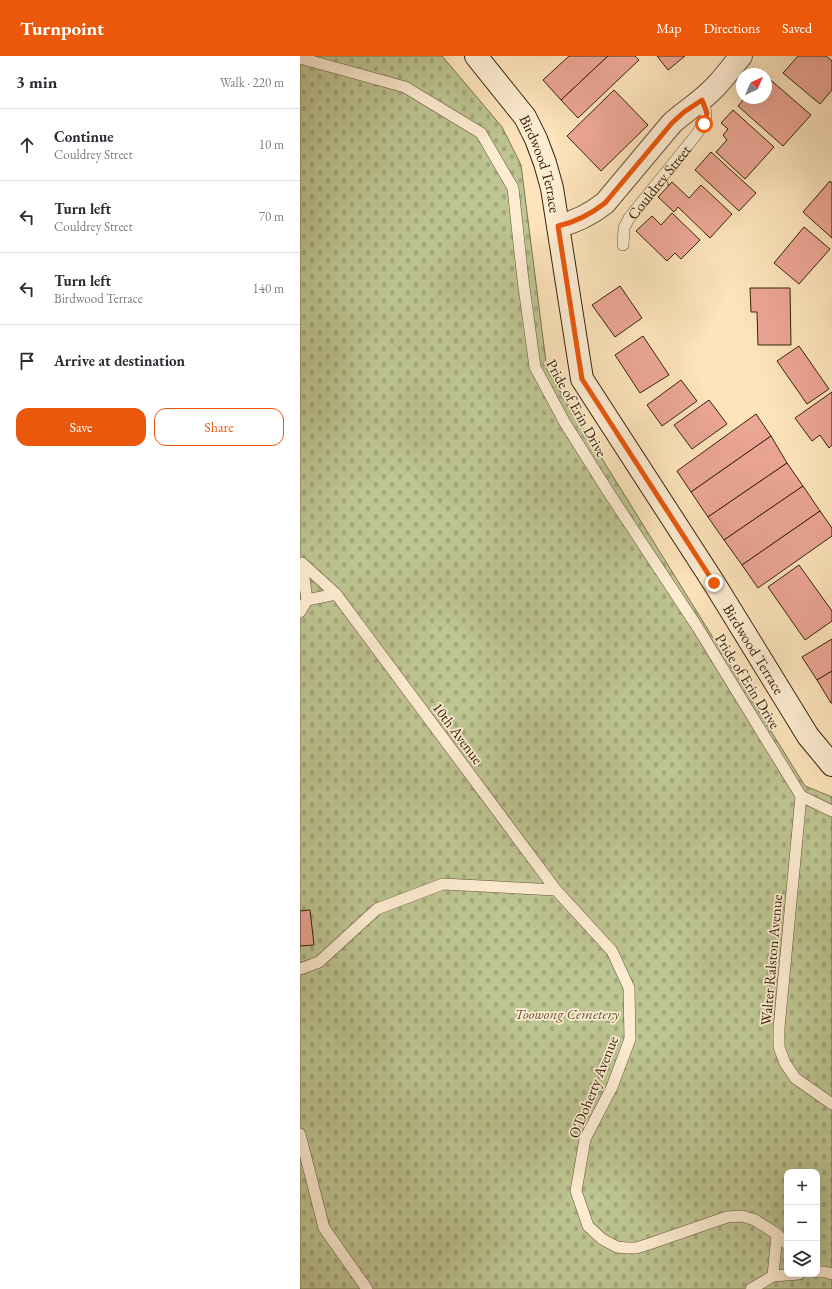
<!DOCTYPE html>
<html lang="en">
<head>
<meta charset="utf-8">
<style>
  :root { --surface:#fff; --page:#f2f2f3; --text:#2b2b33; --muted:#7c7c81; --line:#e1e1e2; --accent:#ea580c }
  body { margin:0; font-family:"EB Garamond",serif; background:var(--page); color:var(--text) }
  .controls { position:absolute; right:12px; bottom:12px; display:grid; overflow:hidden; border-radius:8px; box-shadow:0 4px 16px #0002 }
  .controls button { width:36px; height:36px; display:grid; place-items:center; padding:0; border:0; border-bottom:1px solid var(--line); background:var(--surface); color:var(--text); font:20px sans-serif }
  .compass { position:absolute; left:436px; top:12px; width:36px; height:36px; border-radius:50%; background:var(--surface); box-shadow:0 4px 16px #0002; rotate:44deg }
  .stop { position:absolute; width:12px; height:12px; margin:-9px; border:3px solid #ea580c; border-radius:50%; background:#fff }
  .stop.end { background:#ea580c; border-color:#fff; box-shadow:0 1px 4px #0008 }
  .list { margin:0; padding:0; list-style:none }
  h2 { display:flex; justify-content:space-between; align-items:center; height:52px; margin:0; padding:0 16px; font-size:17px }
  h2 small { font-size:13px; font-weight:400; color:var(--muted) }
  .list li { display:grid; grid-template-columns:26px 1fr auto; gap:12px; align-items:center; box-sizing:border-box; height:72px; padding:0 16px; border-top:1px solid var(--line) }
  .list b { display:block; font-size:15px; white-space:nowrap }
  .list p { margin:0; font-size:13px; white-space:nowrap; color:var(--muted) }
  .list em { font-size:13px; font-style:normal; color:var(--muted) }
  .actions { display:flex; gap:8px; padding:12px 16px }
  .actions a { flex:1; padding:9px 0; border:1px solid var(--accent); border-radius:12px; text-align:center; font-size:14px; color:var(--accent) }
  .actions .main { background:var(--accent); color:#fff }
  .icon { flex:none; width:22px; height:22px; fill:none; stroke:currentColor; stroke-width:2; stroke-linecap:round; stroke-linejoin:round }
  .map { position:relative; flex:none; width:532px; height:1233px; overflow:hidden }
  header { display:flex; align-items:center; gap:24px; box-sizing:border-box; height:56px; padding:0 20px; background:var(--accent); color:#fff }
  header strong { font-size:19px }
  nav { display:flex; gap:22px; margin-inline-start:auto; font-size:14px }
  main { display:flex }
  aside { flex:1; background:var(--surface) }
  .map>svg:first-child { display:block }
  .cemetery { fill:url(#cemetery-stones); stroke:#7a744e; fill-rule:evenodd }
  .building { fill:#eca696; stroke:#372209 }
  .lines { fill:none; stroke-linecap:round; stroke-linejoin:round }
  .service-casing { stroke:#685236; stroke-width:12 }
  .tertiary-casing { stroke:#685236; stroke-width:24 }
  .secondary-casing { stroke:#372209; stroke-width:24 }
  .service { stroke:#feedd3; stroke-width:11 }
  .tertiary { stroke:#feedd3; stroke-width:22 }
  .secondary { stroke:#feedd3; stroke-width:22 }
  .route { stroke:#ea580c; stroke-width:5 }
  .labels { text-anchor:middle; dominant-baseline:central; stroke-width:3.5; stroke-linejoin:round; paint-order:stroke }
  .street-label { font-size:15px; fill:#372209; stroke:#feedd3 }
  .park-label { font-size:15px; font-style:italic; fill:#5f5332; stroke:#feedd3 }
</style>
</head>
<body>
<header>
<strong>Turnpoint</strong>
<nav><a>Map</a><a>Directions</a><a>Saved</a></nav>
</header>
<main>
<aside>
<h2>3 min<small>Walk · 220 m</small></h2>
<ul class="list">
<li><svg class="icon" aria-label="ahead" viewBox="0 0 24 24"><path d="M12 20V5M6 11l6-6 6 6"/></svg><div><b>Continue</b><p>Couldrey Street</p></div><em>10 m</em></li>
<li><svg class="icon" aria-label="left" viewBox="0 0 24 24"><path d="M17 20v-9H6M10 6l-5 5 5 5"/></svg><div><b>Turn left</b><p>Couldrey Street</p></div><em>70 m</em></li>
<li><svg class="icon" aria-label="left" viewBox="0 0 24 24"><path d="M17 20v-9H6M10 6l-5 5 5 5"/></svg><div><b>Turn left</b><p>Birdwood Terrace</p></div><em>140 m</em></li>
<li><svg class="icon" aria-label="arrive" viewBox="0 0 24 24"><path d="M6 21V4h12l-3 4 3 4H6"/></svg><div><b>Arrive at destination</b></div></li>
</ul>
<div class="actions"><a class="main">Save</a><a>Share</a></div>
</aside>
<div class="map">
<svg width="532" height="1233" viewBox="0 0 532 1233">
  <defs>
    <pattern id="cemetery-stones" width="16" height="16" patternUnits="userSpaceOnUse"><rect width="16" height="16" fill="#bdc592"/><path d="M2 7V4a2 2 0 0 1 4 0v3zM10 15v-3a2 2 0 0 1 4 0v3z" fill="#a3a97d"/></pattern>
  </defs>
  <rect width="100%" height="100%" fill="#fde4bc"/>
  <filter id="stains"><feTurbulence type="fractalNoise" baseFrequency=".005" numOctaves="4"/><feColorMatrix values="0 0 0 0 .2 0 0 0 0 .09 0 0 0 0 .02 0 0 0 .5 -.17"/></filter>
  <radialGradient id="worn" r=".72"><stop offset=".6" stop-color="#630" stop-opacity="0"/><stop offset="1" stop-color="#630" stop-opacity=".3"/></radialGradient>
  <!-- cemetery -->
  <path class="cemetery" d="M0 0H142L202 71 221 109 247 314 505 730 532 741V1233H0ZM487 1116H517V1218H487Z"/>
  <!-- building -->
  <g class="building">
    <polygon points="269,0 308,0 261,44 243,24"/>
    <polygon points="308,0 335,0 339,4 278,62 261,44"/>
    <polygon points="357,0 385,0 368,14"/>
    <polygon points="498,0 526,0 532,5 532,34 520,48 483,17"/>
    <polygon points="466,20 511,59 483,90 438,50 445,42 466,42"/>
    <polygon points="314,34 348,69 301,115 267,80"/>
    <polygon points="433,54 474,91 445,123 416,96 427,84 423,79 428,73 421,67"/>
    <polygon points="411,96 456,137 439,155 395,114"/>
    <polygon points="530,125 532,127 532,182 503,156"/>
    <polygon points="372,126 389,142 401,129 432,158 410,182 378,151 374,156 358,141"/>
    <polygon points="372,157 400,184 381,203 375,197 367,205 336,175 352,160 361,169"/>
    <polygon points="504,171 530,193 499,228 474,207"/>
    <polygon points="320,230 342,262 315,281 292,249"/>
    <polygon points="450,232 490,232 491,289 458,289 457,256 451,256"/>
    <polygon points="343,280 369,319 340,337 315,299"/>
    <polygon points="499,290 529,333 507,348 477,305"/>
    <polygon points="381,324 397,345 362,370 347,349"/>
    <polygon points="532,336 532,389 529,392 520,379 512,385 495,362"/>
    <polygon points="409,344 427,368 392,393 374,369"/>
    <polygon points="456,358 471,380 391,436 377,415"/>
    <polygon points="471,380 487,407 408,461 391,436"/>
    <polygon points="487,407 503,430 424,484 408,461"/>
    <polygon points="503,430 520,455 442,509 424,484"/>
    <polygon points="520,455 532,472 532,480 458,532 442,509"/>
    <polygon points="499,509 532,555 532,565 505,584 468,531"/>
    <polygon points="532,583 532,615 517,624 502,601"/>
    <polygon points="532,615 532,647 531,647 517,624"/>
    <polygon points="10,854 14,889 0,890 0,855"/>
  </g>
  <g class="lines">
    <defs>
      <g id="service">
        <polyline points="0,2 105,31 181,77 213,132 223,224 235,311 265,367 311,440 398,572 501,740"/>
        <path id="s1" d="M323 189 324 172 329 162 396 79C407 63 409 62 402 44"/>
        <polyline points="3,508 36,538 7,544"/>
        <polyline points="36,538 256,834"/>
        <polyline points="0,556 7,544 2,507"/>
        <polyline points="501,740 479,972 479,991 485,1007 495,1022 532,1048"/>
        <polyline points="501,740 532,755"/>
        <polyline points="0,913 19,906 77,853 143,828 256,834 312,895 329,932 330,983 312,1031 285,1083 276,1135 288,1170 302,1183 317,1191 327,1192 336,1192 349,1188 427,1161 442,1160 455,1164 477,1178"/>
        <polyline points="0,1078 24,1172 67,1233"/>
        <polyline points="517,1216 525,1216 532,1218"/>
        <polyline points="473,1220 477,1178 487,1188"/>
        <polyline points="451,1233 473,1220 499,1218"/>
      </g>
      <path id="tertiary" d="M258 170C276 166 291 158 305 147L372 67C384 56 399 47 411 35 422 25 431 12 441 0"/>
      <g id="secondary">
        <path id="s2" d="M176 0 225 61 236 83 245 107 252 132 282 323 414 527 508 680 532 709"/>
      </g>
    </defs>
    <!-- service casing -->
    <use href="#service" class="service-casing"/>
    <!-- tertiary casing -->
    <use href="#tertiary" class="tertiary-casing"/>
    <!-- secondary casing -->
    <use href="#secondary" class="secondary-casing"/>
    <!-- service -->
    <use href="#service" class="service"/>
    <!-- tertiary -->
    <use href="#tertiary" class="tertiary"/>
    <!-- secondary -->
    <use href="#secondary" class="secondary"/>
  </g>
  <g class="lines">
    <!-- route -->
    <path class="route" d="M404 68 407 57 402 44 384 56 372 67 305 147C291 158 276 166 258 170L282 323 414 527"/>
  </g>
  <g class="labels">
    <!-- street labels -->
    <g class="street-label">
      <text stroke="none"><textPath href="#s2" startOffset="128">Birdwood Terrace</textPath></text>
      <text stroke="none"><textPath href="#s1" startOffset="75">Couldrey Street</textPath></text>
      <text transform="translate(277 352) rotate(61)">Pride of Erin Drive</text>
      <text stroke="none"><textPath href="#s2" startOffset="668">Birdwood Terrace</textPath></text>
      <text transform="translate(448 625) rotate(58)">Pride of Erin Drive</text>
      <text transform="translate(158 677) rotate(53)">10th Avenue</text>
      <text transform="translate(471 904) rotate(-85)">Walter Ralston Avenue</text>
      <text transform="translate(293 1031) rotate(-68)">O'Doherty Avenue</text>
    </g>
    <!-- park labels -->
    <g class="park-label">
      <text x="267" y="957">Toowong Cemetery</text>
    </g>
  </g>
  <rect width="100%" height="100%" filter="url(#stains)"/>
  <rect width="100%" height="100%" fill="url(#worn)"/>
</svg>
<div class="controls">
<button>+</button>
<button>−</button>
<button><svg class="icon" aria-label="layers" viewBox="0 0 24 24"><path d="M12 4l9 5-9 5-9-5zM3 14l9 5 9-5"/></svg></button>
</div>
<svg class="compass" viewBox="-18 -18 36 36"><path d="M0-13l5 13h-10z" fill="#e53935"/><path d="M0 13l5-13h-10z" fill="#7c7c81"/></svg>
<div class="stop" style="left:404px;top:68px"></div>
<div class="stop end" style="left:414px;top:527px"></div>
</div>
</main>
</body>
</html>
